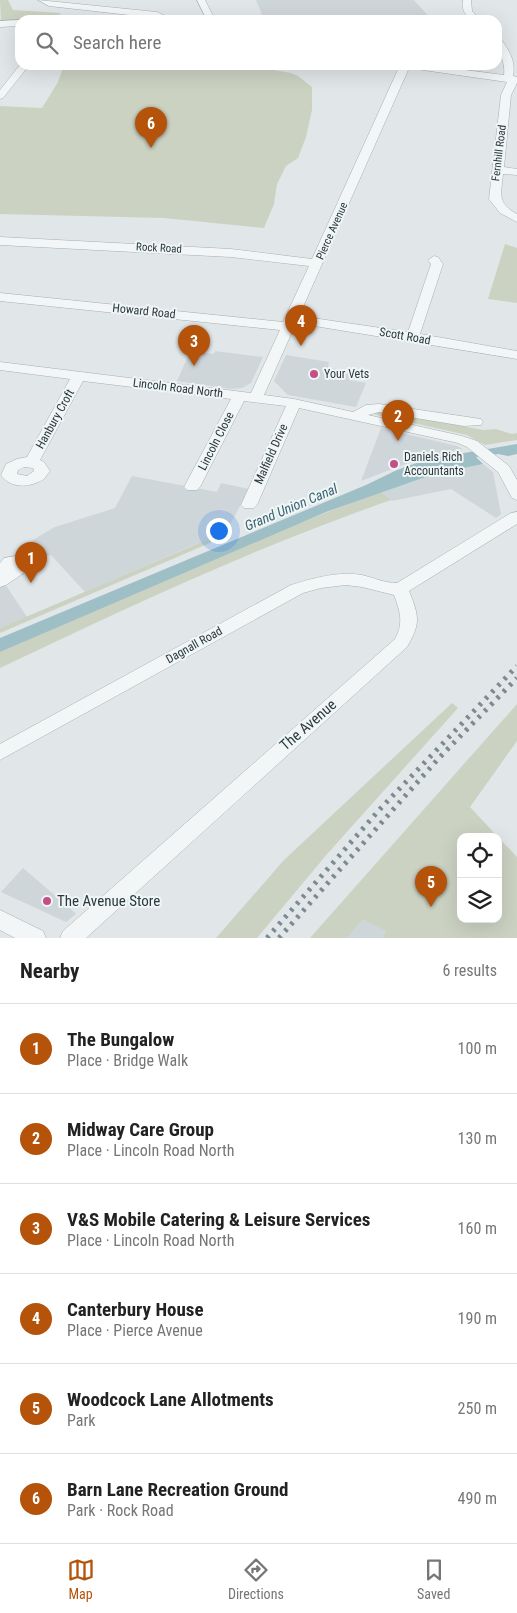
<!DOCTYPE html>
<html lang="en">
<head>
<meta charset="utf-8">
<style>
  :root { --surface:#fff; --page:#f2f2f2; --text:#222; --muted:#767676; --line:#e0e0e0; --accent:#b45309 }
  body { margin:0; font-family:"Roboto Condensed",sans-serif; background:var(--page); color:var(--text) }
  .controls { position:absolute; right:15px; bottom:15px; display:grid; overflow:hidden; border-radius:10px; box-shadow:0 5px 20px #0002 }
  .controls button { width:45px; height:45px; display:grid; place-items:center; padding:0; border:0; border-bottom:1px solid var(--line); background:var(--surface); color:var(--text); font:25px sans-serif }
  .you { position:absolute; left:218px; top:530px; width:18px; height:18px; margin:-12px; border:4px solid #fff; border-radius:50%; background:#1a73e8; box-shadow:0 0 0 8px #1a73e833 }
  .badge { display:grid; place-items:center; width:32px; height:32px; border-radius:50%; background:var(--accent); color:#fff; font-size:16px; font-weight:700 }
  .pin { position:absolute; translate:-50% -41px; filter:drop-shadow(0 1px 2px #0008) }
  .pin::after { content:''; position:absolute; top:26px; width:18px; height:15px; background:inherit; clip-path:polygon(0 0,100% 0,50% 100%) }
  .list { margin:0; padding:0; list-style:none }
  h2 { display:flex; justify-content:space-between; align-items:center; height:65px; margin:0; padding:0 20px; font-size:21px }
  h2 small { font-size:16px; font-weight:400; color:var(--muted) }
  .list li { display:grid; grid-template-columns:32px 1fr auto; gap:15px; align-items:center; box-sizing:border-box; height:90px; padding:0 20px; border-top:1px solid var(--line) }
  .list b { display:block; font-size:19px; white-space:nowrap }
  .list p { margin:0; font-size:16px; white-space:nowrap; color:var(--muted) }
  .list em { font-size:16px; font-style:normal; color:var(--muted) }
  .icon { flex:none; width:28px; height:28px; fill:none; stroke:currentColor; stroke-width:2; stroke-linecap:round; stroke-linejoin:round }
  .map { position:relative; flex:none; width:517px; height:938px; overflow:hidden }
  .search { position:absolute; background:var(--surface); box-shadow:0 5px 20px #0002; left:15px; right:15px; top:15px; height:55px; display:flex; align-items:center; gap:12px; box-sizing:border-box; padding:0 18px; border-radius:15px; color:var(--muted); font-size:19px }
  .sheet { height:605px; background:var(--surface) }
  nav { display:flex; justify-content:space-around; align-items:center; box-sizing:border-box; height:70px; border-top:1px solid var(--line); background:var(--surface); font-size:14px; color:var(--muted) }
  nav a { display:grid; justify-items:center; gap:2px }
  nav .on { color:var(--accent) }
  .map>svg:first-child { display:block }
  .built { fill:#cfd6da }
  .green { fill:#cbd2c2 }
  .water { fill:#9ebfc6 }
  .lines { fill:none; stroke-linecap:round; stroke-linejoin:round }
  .minor-casing { stroke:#a6afb2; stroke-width:1 }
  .minor { fill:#f3f6f7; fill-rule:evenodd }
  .rail { stroke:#7b8b91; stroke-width:5; stroke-dasharray:3 6; stroke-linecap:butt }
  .poi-dot { fill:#c54e88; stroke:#f0f5f6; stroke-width:2 }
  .labels { text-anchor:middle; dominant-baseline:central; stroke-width:4; stroke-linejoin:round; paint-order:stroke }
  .far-street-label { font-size:11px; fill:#2a393f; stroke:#f0f5f6 }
  .street-label { font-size:12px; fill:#2a393f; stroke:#f0f5f6 }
  .poi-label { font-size:12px; fill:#2a393f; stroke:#f0f5f6; text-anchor:start }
  .water-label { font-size:14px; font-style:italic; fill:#376470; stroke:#f0f5f6 }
  .near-street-label { font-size:15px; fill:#2a393f; stroke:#f0f5f6 }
  .near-poi-label { font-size:15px; fill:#2a393f; stroke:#f0f5f6; text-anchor:start }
</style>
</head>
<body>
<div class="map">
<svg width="517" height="938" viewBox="0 0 517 938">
  <rect width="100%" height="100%" fill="#e1e6e8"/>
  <!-- built -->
  <g class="built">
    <polygon points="256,0 414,0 432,20 243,20 263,17"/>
    <polygon points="190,351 214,354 215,351 263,357 251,383 242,388 231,389 177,381"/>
    <polygon points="286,355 329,362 328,368 353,371 349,380 366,383 356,407 288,395 274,381"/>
    <polygon points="381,428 457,446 463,449 421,458 361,481"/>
    <polygon points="483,464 493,472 501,514 496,518 451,489 392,501 382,492 434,474"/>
    <polygon points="132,476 217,492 221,483 249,489 225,534 191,546 85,592 51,555 41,557 26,544 55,527 115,508"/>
    <polygon points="5,584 27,617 0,628 0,585"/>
    <polygon points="23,868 72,910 76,914 66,922 1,892"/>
    <polygon points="363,918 387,931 383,938 347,938"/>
  </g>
  <!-- green -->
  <g class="green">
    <polygon points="0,0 8,0 13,10 61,13 54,20 1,21"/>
    <polygon points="64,65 245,65 291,73 298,76 312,87 312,110 306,137 298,158 286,166 277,184 274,204 264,228 164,218 0,214 0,106 42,108 58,82"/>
    <polygon points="505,244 517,248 517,303 488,299"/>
    <polygon points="379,410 483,430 496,429 512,434 517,433 517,440 485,445 467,435 377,415 371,412"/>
    <path d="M382 492 391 500C256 547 128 607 0 668V652C126 597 252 538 382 492Z"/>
    <polygon points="211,538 212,542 0,633 0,628"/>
    <polygon points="452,703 458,708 328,853 257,938 216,938 284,860"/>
    <polygon points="517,704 517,741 470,807 498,837 461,837 461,919 498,919 498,837 517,857 517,938 383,938 386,931 363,919 347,938 310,938"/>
  </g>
  <!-- water -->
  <polygon class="water" points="517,444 517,454 508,456 498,454 476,457 483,464 434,474 326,512 0,652 0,638 366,485 397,470 428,459"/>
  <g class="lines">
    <defs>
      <g id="minor">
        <polygon points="38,0 157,12 174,20 49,6"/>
        <polygon points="197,0 205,0 215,20 207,20"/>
        <path d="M463 0H471L472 11 480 20H471C465 14 461 9 463 0Z"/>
        <polygon points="20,20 20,26 0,27 0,21"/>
        <path d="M497 37 500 38C509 50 516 61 513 76L517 77V83L511 95 504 167 517 169V175L503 174C501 195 497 203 517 214V222L500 213 489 199 501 95 507 82 409 68 299 316 408 332 431 264 428 260 434 256 438 257 443 264 420 334 517 351V359L296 323 264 395 294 399 353 412 366 405 379 404 481 419 483 422 481 425 464 426 379 412 368 415 462 436 477 441 509 466 517 480V500L512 498 498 472 467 447 458 443 299 408 257 505 254 508H244L241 505 286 406 244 401 200 487 197 490H187L184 487 231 399 83 381 40 460 44 462 50 471 44 479C31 487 12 490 1 475L6 464 17 459 27 457 70 379 0 370V362L251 393 280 330 0 301V293L283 322 309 266 231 257 0 245V237L231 249 312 259 400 65H426L504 75C506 61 497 51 497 37ZM24 467 33 468 34 471 27 476 17 474 18 470Z"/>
        <polygon points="22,65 27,68 3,98 0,99 0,90 19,66"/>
        <path d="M517 512V524L409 591C419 616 421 623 407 647L86 938H60L63 931 395 639C404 623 400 611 394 595L362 587 346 585 321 588 303 593 0 760V744L291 585C314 578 338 571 362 575 374 578 385 583 397 583L511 513Z"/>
        <polygon points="34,553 40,554 42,558 40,562 6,585 0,587 0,563 4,558"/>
        <polygon points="0,910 43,931 46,938 15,938 0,930"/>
      </g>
    </defs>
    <!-- minor casing -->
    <use href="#minor" class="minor-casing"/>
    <!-- minor -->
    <use href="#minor" class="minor"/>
    <!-- rail -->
    <g class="rail">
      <polyline points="267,938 381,808 517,666"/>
      <polyline points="279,938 438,759 517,678"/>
    </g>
  </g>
  <!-- markers -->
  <g class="poi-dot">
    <circle cx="314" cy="374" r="5"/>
    <circle cx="394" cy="464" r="5"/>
    <circle cx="47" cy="901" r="5"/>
  </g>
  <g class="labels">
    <!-- far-street labels -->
    <g class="far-street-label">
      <text transform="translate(499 153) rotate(-83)">Fernhill Road</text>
      <text transform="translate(332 231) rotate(-66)">Pierce Avenue</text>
      <text transform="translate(159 248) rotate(3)">Rock Road</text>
    </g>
    <!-- street labels -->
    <g class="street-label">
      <text transform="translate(144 311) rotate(6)">Howard Road</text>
      <text transform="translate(405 336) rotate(10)">Scott Road</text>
      <text transform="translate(178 388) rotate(7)">Lincoln Road North</text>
      <text transform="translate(55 419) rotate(-61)">Hanbury Croft</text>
      <text transform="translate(216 441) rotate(-63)">Lincoln Close</text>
      <text transform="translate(271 454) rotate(-66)">Malfield Drive</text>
      <text transform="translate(194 645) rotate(-29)">Dagnall Road</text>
    </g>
    <!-- poi labels -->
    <g class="poi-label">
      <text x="324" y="374">Your Vets</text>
      <text x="404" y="457">Daniels Rich<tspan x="404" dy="14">Accountants</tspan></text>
    </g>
    <!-- water labels -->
    <g class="water-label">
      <text transform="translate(291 507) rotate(-23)">Grand Union Canal</text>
    </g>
    <!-- near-street labels -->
    <g class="near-street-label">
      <text transform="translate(308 725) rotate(-41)">The Avenue</text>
    </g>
    <!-- near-poi labels -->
    <g class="near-poi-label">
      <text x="57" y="901">The Avenue Store</text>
    </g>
  </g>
</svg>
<div class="controls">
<button><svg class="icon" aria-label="locate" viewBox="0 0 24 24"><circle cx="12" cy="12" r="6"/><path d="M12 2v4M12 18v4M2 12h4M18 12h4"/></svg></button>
<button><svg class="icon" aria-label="layers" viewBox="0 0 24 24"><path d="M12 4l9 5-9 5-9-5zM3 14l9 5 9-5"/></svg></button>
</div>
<div class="you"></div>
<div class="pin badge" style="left:31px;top:583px">1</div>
<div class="pin badge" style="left:398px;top:441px">2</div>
<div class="pin badge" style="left:194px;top:366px">3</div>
<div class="pin badge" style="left:301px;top:346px">4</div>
<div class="pin badge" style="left:431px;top:907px">5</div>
<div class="pin badge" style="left:151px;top:148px">6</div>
<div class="search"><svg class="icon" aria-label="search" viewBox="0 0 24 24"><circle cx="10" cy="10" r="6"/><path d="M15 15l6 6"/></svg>Search here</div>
</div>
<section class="sheet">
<h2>Nearby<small>6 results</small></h2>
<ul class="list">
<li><span class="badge">1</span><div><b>The Bungalow</b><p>Place · Bridge Walk</p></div><em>100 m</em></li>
<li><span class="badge">2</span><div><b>Midway Care Group</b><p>Place · Lincoln Road North</p></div><em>130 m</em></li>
<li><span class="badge">3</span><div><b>V&amp;S Mobile Catering &amp; Leisure Services</b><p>Place · Lincoln Road North</p></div><em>160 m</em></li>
<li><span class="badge">4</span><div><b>Canterbury House</b><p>Place · Pierce Avenue</p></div><em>190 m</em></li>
<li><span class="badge">5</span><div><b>Woodcock Lane Allotments</b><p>Park</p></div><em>250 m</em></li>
<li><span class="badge">6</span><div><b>Barn Lane Recreation Ground</b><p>Park · Rock Road</p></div><em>490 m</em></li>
</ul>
</section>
<nav>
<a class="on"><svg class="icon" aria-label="map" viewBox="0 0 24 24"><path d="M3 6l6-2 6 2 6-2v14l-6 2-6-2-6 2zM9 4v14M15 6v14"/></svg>Map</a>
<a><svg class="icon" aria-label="directions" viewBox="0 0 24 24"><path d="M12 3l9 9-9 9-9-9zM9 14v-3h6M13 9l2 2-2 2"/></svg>Directions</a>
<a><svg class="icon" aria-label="saved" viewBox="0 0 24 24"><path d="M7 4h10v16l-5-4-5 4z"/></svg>Saved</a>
</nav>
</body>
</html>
